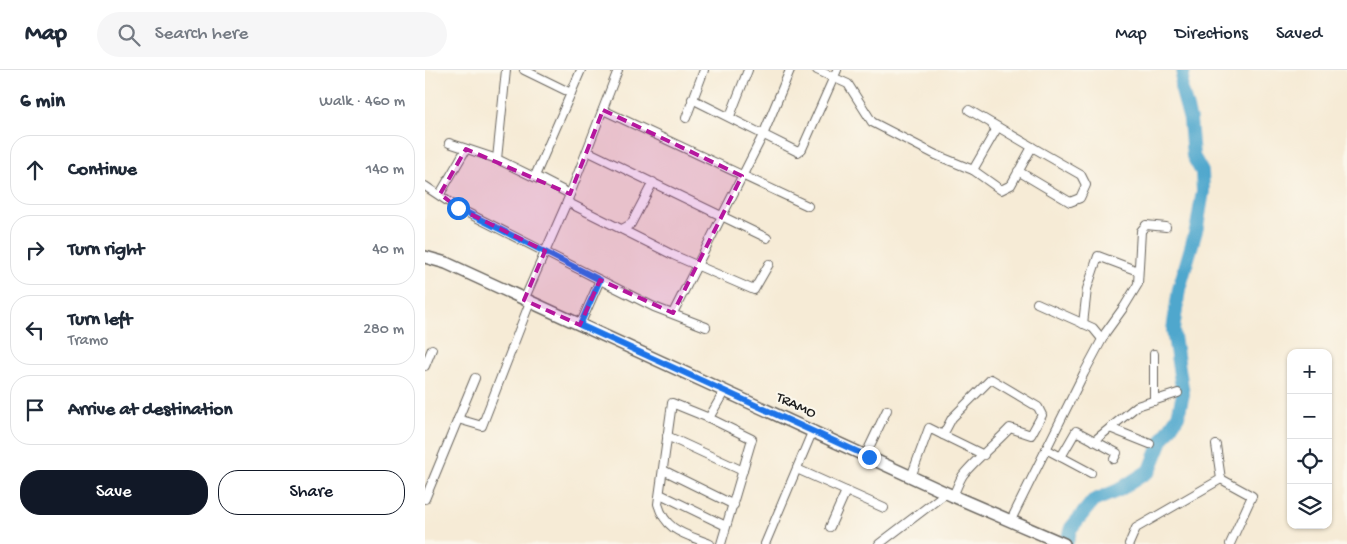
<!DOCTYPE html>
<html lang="en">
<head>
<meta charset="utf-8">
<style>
  :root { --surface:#fff; --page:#f6f6f7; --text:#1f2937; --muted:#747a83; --line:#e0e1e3; --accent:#111827 }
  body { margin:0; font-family:"Gochi Hand",sans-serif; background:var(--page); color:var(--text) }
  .controls { position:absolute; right:15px; bottom:15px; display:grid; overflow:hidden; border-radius:10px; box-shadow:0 1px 4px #0004 }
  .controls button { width:45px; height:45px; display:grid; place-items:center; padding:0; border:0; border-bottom:1px solid var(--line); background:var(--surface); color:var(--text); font:25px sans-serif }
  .stop { position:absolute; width:15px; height:15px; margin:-11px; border:4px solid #1a73e8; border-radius:50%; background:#fff }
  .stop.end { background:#1a73e8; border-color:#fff; box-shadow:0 1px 5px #0008 }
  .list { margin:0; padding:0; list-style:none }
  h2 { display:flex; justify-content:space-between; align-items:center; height:65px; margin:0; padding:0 20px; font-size:21px }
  h2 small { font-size:16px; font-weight:400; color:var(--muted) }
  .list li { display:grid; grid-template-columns:32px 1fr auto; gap:15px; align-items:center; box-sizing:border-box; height:70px; margin:0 10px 10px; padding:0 10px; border:1px solid var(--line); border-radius:20px }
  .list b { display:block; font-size:19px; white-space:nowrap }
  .list p { margin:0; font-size:16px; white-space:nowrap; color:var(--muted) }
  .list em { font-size:16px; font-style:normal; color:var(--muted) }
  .actions { display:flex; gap:10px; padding:15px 20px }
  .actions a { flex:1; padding:11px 0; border:1px solid var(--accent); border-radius:20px; text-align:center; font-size:18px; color:var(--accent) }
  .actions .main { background:var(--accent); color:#fff }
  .icon { flex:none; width:28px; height:28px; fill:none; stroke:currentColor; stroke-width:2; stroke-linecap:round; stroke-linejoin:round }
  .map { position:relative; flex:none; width:922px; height:474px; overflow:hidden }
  header { display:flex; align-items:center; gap:30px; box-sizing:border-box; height:70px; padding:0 25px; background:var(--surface); border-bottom:1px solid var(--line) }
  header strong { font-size:24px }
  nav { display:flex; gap:28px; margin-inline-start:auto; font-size:18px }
  .search { width:350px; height:45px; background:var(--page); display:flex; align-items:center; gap:12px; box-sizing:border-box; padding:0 18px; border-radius:28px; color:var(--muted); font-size:19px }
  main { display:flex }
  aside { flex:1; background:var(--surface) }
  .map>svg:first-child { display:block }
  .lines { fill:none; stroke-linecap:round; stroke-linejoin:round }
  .river { stroke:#50a7cd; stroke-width:14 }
  .street-casing { stroke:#68645d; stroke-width:10 }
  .secondary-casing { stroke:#68645d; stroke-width:14 }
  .street { stroke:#fff; stroke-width:8 }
  .secondary { stroke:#fff; stroke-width:11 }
  .route { stroke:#1a73e8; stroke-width:6 }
  .marked { fill:#b5179e; fill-opacity:0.2; stroke:#b5179e; stroke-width:4; stroke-dasharray:10 6; stroke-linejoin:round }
  .labels { text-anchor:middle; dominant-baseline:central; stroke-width:4; stroke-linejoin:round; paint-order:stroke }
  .street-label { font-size:15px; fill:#1c1c1c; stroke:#fbf7ec }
</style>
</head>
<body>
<header>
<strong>Map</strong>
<div class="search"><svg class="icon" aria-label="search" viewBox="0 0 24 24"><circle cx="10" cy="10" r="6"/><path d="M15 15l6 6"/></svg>Search here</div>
<nav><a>Map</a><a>Directions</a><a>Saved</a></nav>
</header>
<main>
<aside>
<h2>6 min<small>Walk · 460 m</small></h2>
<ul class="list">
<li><svg class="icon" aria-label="ahead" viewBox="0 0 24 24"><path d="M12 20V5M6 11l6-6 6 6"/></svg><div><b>Continue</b></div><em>140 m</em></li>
<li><svg class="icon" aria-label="right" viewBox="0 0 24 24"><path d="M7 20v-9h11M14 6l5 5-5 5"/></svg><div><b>Turn right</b></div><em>40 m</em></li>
<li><svg class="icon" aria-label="left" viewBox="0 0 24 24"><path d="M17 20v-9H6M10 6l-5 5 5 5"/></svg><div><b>Turn left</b><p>Tramo</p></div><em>280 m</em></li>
<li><svg class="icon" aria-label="arrive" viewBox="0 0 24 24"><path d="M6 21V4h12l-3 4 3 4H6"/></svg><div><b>Arrive at destination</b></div></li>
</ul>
<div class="actions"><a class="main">Save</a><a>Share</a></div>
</aside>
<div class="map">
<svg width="922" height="474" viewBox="0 0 922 474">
  <rect width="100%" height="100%" fill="#fbf7ec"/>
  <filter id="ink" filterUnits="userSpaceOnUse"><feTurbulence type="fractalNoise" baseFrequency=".02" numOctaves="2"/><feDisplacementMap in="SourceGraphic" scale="10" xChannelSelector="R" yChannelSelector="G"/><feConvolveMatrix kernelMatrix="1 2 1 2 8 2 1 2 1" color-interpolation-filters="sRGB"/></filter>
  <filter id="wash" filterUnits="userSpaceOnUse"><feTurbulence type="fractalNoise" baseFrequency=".0096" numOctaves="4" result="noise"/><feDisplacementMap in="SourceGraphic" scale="20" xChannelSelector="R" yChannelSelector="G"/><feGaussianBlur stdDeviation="1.12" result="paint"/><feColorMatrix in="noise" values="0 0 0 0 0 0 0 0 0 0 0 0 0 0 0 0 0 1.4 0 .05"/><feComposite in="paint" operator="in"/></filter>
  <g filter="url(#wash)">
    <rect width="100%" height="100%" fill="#f6ebd6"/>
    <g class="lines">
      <!-- river -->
      <polyline class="river" points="641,474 646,458 668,431 694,420 725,400 737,370 753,346 758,324 748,260 754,219 772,157 778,121 777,102 768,86 765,50 756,17 759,0"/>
    </g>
  </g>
  <g filter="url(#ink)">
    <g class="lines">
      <defs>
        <g id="street">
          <polyline points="81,0 72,89 113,109"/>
          <polyline points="99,0 146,23"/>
          <polyline points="392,0 423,14 447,52 511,85 548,100 576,120 586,115 607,77 656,105 661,115 655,128 645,132 593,101"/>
          <polyline points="267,29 373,82 377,79 412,0"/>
          <polyline points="178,40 383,136"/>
          <polyline points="544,40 566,53 571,60 548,100"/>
          <polyline points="305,46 323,0"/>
          <polyline points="261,48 279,0"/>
          <polyline points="568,54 607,77"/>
          <polyline points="24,73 72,89"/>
          <polyline points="162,81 342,168"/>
          <polyline points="0,116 33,138 175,210 229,237 281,257"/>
          <polyline points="15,124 41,79"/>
          <polyline points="145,124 110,106 156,0"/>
          <polyline points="142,132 248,185 329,220 344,194"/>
          <polyline points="197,159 206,154 228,112"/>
          <polyline points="99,230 142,132 193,0"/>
          <polyline points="612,233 668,258 677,269"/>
          <polyline points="248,243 338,65 365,0"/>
          <polyline points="658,254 662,219 673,186 713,201"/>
          <polyline points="155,255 175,210"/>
          <polyline points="729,284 729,331"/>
          <polyline points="0,296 7,279"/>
          <polyline points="284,348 300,320"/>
          <polyline points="33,349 57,356 105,232"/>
          <polyline points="685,358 725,374"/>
          <polyline points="242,366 318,401"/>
          <polyline points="669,371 712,336 753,323"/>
          <polyline points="621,379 666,403"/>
          <polyline points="440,386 462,340"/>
          <polyline points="636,387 651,361 692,383 689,389"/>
          <polyline points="372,399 459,438"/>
          <polyline points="238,400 309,435"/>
          <polyline points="486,407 504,358 518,365"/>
          <polyline points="796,409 827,426 805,474"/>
          <polyline points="235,424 301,456"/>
          <path d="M528 426C531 420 534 411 538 405 550 390 571 373 585 358L606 365 617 345 613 337 566 309 527 348 518 365 559 385"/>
          <polyline points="0,429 50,308"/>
          <polyline points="586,450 659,303 681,262 699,237 713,214 716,161 721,155 741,157"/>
          <polyline points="405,457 421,421"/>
          <path d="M285 474C261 464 241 462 233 434L247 333 284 348 327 369 296 474"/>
          <polyline points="340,474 388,360"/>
          <polyline points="454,474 521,423"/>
          <polyline points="704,474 711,458 796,409 791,375"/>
        </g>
        <polyline id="secondary" points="0,187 21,193 528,426 639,474"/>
      </defs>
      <!-- street casing -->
      <use href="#street" class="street-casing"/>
      <!-- secondary casing -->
      <use href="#secondary" class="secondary-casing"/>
      <!-- street -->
      <use href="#street" class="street"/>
      <!-- secondary -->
      <use href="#secondary" class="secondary"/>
    </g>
  </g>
  <g class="lines" filter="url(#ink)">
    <!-- route -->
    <polyline class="route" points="33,138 175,210 155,255 444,387"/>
  </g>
  <!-- marked area -->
  <path class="marked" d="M178 40 317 106 248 243 175 210 155 255 99 230 120 181 33 138 15 124 41 79 145 124Z"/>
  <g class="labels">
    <!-- street labels -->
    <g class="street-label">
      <text transform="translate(371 336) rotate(25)">TRAMO</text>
    </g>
  </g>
</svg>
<div class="controls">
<button>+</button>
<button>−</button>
<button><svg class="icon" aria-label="locate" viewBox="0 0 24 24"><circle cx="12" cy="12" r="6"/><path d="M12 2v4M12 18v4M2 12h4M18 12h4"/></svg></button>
<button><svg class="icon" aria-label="layers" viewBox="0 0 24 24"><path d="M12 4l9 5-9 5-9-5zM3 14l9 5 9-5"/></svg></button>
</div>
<div class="stop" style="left:33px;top:138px"></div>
<div class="stop end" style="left:444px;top:387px"></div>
</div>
</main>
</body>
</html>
